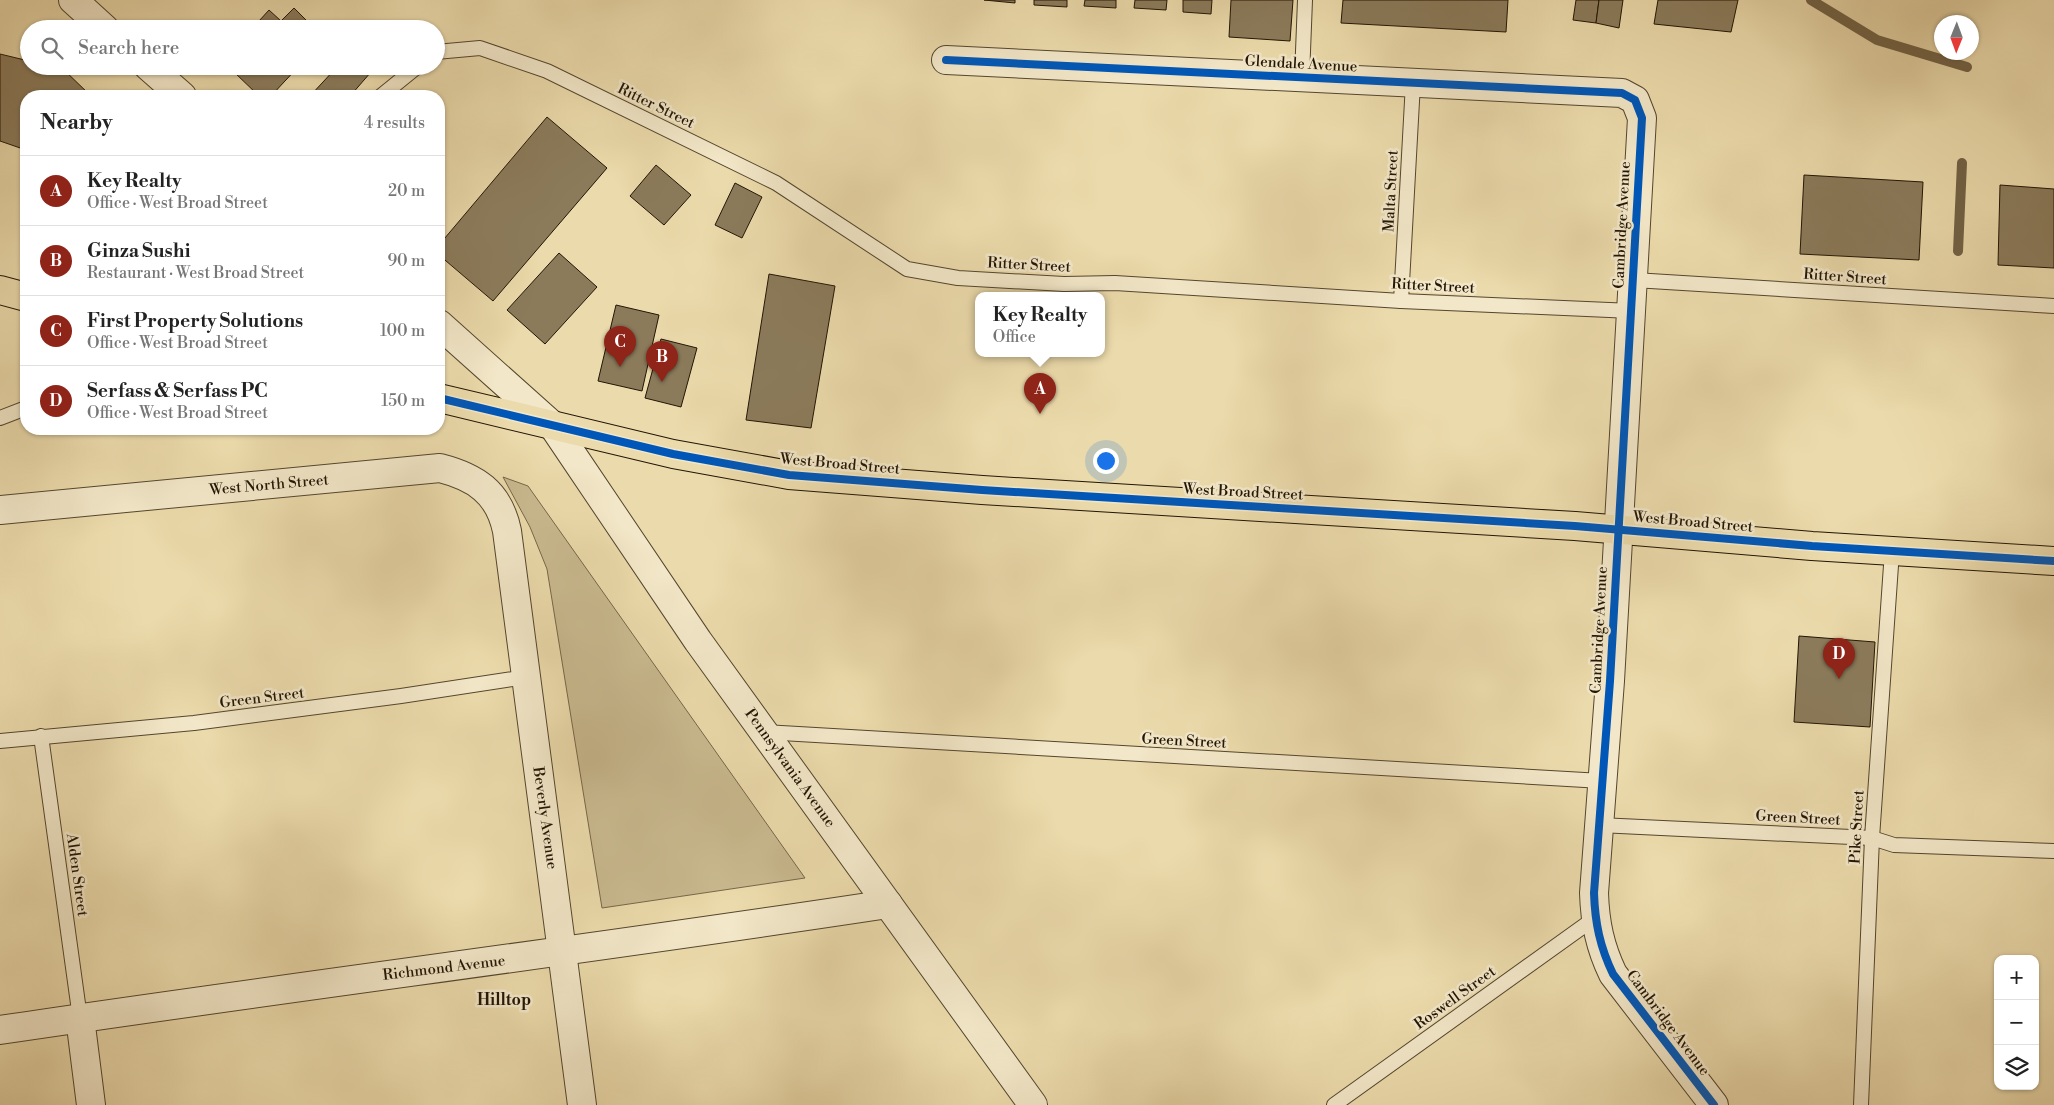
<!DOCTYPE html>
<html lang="en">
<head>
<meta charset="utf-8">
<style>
  :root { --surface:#fff; --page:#f2f2f2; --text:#222; --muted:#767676; --line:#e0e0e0; --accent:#8f2418 }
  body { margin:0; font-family:"Libre Bodoni",serif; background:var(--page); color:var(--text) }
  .controls { position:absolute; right:15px; bottom:15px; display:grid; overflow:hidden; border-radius:10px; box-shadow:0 1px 4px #0004 }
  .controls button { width:45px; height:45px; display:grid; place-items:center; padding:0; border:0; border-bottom:1px solid var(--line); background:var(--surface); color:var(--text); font:25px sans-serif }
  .compass { position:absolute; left:1934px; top:15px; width:45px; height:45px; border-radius:50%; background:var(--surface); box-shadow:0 1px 4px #0004; rotate:181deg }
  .you { position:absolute; left:1105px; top:460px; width:18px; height:18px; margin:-12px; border:4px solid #fff; border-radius:50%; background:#1a73e8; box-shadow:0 0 0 8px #1a73e833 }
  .badge { display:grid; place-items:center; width:32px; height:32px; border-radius:50%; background:var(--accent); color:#fff; font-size:16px; font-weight:700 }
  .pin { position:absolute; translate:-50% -41px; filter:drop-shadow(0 1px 2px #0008) }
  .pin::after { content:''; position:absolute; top:26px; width:18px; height:15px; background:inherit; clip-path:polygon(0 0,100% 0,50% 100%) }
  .popup { position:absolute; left:975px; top:292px; width:130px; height:65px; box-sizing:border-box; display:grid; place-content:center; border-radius:10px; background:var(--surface); filter:drop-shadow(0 1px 4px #0005); font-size:16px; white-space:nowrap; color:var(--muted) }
  .popup b { font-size:19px; color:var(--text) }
  .popup::after { content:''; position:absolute; left:50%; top:100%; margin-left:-10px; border:10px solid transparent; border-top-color:var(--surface) }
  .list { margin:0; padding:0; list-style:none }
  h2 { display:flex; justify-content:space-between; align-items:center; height:65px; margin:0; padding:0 20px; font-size:21px }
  h2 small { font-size:16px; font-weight:400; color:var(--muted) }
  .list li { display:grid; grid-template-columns:32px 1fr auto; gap:15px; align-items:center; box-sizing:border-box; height:70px; padding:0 20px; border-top:1px solid var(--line) }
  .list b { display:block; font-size:19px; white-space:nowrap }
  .list p { margin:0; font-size:16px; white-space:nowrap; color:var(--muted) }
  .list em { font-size:16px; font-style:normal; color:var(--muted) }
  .icon { flex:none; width:28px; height:28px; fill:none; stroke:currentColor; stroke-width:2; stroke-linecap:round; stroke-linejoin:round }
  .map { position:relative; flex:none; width:2054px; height:1105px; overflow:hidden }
  .search { position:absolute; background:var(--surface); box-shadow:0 1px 4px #0004; left:20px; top:20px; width:425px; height:55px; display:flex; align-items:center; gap:12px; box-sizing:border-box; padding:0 18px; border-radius:28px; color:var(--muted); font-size:19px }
  .panel { position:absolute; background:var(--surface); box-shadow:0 1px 4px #0004; left:20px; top:90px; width:425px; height:345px; border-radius:20px }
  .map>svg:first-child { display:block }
  .park { fill:#c9b98f; stroke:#76674a }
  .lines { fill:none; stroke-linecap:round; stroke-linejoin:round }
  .stream { stroke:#726347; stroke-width:10 }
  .building { fill:#8b7b5b; stroke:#221505 }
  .service-casing { stroke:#54462e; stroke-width:16 }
  .minor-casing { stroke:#54462e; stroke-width:30 }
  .tertiary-casing { stroke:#54462e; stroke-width:30 }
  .primary-casing { stroke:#221505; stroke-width:30 }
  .service { stroke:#f2e7c8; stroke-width:14 }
  .minor { stroke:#f2e7c8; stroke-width:28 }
  .tertiary { stroke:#f2e7c8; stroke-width:28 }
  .primary { stroke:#ebdaab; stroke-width:28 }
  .cycleway-casing { stroke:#f2e7c8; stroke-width:11 }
  .cycleway { stroke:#0057b8; stroke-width:8 }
  .labels { text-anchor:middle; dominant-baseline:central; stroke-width:5; stroke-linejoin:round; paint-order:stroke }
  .street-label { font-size:15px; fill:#221505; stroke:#f2e7c8 }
  .neighbourhood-label { font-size:16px; font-weight:bold; fill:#221505; stroke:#f2e7c8 }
</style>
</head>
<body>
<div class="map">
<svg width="2054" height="1105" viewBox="0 0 2054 1105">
  <rect width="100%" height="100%" fill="#ebdaab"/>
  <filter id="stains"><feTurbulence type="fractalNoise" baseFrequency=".004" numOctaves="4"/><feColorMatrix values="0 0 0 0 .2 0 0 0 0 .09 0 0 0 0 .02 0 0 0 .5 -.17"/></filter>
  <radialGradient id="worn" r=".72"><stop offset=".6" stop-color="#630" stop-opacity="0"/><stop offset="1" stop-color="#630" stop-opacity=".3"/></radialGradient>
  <!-- park -->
  <polygon class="park" points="503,477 528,486 805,878 602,908 547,569 530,527"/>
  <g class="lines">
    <!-- stream -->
    <g class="stream">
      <polyline points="1811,0 1877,40 1967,67"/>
      <polyline points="1958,251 1962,163"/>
    </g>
  </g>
  <!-- building -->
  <g class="building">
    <polygon points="984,0 1015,0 1015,3"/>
    <polygon points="1034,0 1067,0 1067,7 1034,5"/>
    <polygon points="1085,0 1116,0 1116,8 1084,6"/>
    <polygon points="1135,0 1167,0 1166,10 1134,8"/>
    <polygon points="1183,0 1212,0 1211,14 1183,12"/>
    <polygon points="1231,0 1293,0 1290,41 1229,37"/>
    <polygon points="1343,0 1508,0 1506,32 1341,23"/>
    <polygon points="1576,0 1599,0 1596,23 1573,20"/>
    <polygon points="1599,0 1623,0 1619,28 1596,23"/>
    <polygon points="1658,0 1738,0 1731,32 1654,24"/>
    <polygon points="294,8 315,29 267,29 259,21 269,10 281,21"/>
    <polygon points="0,54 29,61 29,66 60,66 91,96 26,96 26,150 0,141"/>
    <polygon points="239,66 299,66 271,96 259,96 234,72"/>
    <polygon points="349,66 365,66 371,72 351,95 353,96 310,96 336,68 343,74"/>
    <polygon points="547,117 607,168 493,301 439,255 439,245"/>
    <polygon points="656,165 691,195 664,225 630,196"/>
    <polygon points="1804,175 1923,182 1919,260 1800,254"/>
    <polygon points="735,183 762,197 742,238 715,225"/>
    <polygon points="2000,185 2054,189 2054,268 1998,265"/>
    <polygon points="559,253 597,287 545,344 507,310"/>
    <polygon points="769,274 835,286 811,428 746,420"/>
    <polygon points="616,305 659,315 642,391 598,381"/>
    <polygon points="661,339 697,348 681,407 645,398"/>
    <polygon points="1799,636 1875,642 1870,727 1794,722"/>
  </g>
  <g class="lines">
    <defs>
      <g id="service">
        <polyline points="436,52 480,48 547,71 776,183 907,269 958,278 1064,284 1115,283 1401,301 1632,311"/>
        <polyline points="1302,77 1305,0"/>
        <polyline points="381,96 418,66"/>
        <polyline points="1634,280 2054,306"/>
        <polyline points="1401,301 1413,83"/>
        <polyline points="0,418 26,408"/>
        <polyline points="764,732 1602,781"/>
        <polyline points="41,736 80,1018"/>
        <polyline points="0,741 194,723 401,696 526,677"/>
        <polyline points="1599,825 1872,838 1894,845 2054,851"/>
        <polyline points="1334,1105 1595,918"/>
        <polyline points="1861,1105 1872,838 1892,551"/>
      </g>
      <g id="minor">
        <polyline points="73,0 105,29"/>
        <path d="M946 60 1622 93 1635 100 1642 118 1610 681 1594 893C1595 923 1600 947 1613 974L1714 1105"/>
        <polyline points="148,66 182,96"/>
        <polyline points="439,324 553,426"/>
        <path d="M0 510 440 468C475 477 499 492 507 531L582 1105"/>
        <polyline points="80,1018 91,1105"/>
        <path d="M0 1030C296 986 592 949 888 904"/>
      </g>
      <polyline id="tertiary" points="553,426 698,641 1033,1105"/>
      <g id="primary">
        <polyline points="0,290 26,297"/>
        <polyline points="439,398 673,454 789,475 982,490 1575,526 1812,546 2054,561"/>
      </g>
    </defs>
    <!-- service casing -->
    <use href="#service" class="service-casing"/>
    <!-- minor casing -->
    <use href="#minor" class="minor-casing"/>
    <!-- tertiary casing -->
    <use href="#tertiary" class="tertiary-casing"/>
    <!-- primary casing -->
    <use href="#primary" class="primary-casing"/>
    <!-- service -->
    <use href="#service" class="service"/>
    <!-- minor -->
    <use href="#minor" class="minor"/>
    <!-- tertiary -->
    <use href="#tertiary" class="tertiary"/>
    <!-- primary -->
    <use href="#primary" class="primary"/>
    <defs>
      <g id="cycleway">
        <path d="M946 60 1622 93 1635 100 1642 118 1610 681 1594 893C1595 923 1600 947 1613 974L1714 1105"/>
        <polyline points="439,398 673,454 789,475 982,490 1575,526 1812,546 2054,561"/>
      </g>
    </defs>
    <!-- cycleway casing -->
    <use href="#cycleway" class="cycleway-casing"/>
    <!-- cycleway -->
    <use href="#cycleway" class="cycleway"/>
  </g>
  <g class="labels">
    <!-- street labels -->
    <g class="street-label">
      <text transform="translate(1301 64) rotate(3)">Glendale Avenue</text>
      <text transform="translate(656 106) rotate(26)">Ritter Street</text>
      <text transform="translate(1391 191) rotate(-87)">Malta Street</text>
      <text transform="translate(1622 225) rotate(-87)">Cambridge Avenue</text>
      <text transform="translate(1029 265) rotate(3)">Ritter Street</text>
      <text transform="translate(1845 277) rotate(4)">Ritter Street</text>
      <text transform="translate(1433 286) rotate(3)">Ritter Street</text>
      <text transform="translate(840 464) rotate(5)">West Broad Street</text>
      <text transform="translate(269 485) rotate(-5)">West North Street</text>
      <text transform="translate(1243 492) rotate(3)">West Broad Street</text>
      <text transform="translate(1693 522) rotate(5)">West Broad Street</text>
      <text transform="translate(1599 630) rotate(-87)">Cambridge Avenue</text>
      <text transform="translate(262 698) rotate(-7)">Green Street</text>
      <text transform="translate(1184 741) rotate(3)">Green Street</text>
      <text transform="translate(790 768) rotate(54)">Pennsylvania Avenue</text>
      <text transform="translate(545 818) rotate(82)">Beverly Avenue</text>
      <text transform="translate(1798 818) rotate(3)">Green Street</text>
      <text transform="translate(1857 827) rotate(-87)">Pike Street</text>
      <text transform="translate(77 875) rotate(82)">Alden Street</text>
      <text transform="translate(444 968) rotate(-7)">Richmond Avenue</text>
      <text transform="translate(1455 998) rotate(-36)">Roswell Street</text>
      <text transform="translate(1668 1023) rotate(53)">Cambridge Avenue</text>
    </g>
    <!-- neighbourhood labels -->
    <g class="neighbourhood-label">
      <text x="504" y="1000">Hilltop</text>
    </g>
  </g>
  <rect width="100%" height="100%" filter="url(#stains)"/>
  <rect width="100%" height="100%" fill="url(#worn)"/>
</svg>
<div class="controls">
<button>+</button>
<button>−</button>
<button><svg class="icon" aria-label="layers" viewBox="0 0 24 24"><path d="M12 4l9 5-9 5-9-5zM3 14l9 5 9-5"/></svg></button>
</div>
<svg class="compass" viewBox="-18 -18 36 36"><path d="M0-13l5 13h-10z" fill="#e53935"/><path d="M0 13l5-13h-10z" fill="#767676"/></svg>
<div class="you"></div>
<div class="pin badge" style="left:1040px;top:414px">A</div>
<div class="popup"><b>Key Realty</b>Office</div>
<div class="pin badge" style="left:662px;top:382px">B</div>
<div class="pin badge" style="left:620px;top:367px">C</div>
<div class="pin badge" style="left:1839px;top:679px">D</div>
<div class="search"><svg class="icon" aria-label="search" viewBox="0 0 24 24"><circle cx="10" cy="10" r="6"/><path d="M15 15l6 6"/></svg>Search here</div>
<section class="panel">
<h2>Nearby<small>4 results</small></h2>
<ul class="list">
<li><span class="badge">A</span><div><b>Key Realty</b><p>Office · West Broad Street</p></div><em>20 m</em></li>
<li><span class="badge">B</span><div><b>Ginza Sushi</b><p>Restaurant · West Broad Street</p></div><em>90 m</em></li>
<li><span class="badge">C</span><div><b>First Property Solutions</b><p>Office · West Broad Street</p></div><em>100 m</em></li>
<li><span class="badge">D</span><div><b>Serfass &amp; Serfass PC</b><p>Office · West Broad Street</p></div><em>150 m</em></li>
</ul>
</section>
</div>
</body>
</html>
